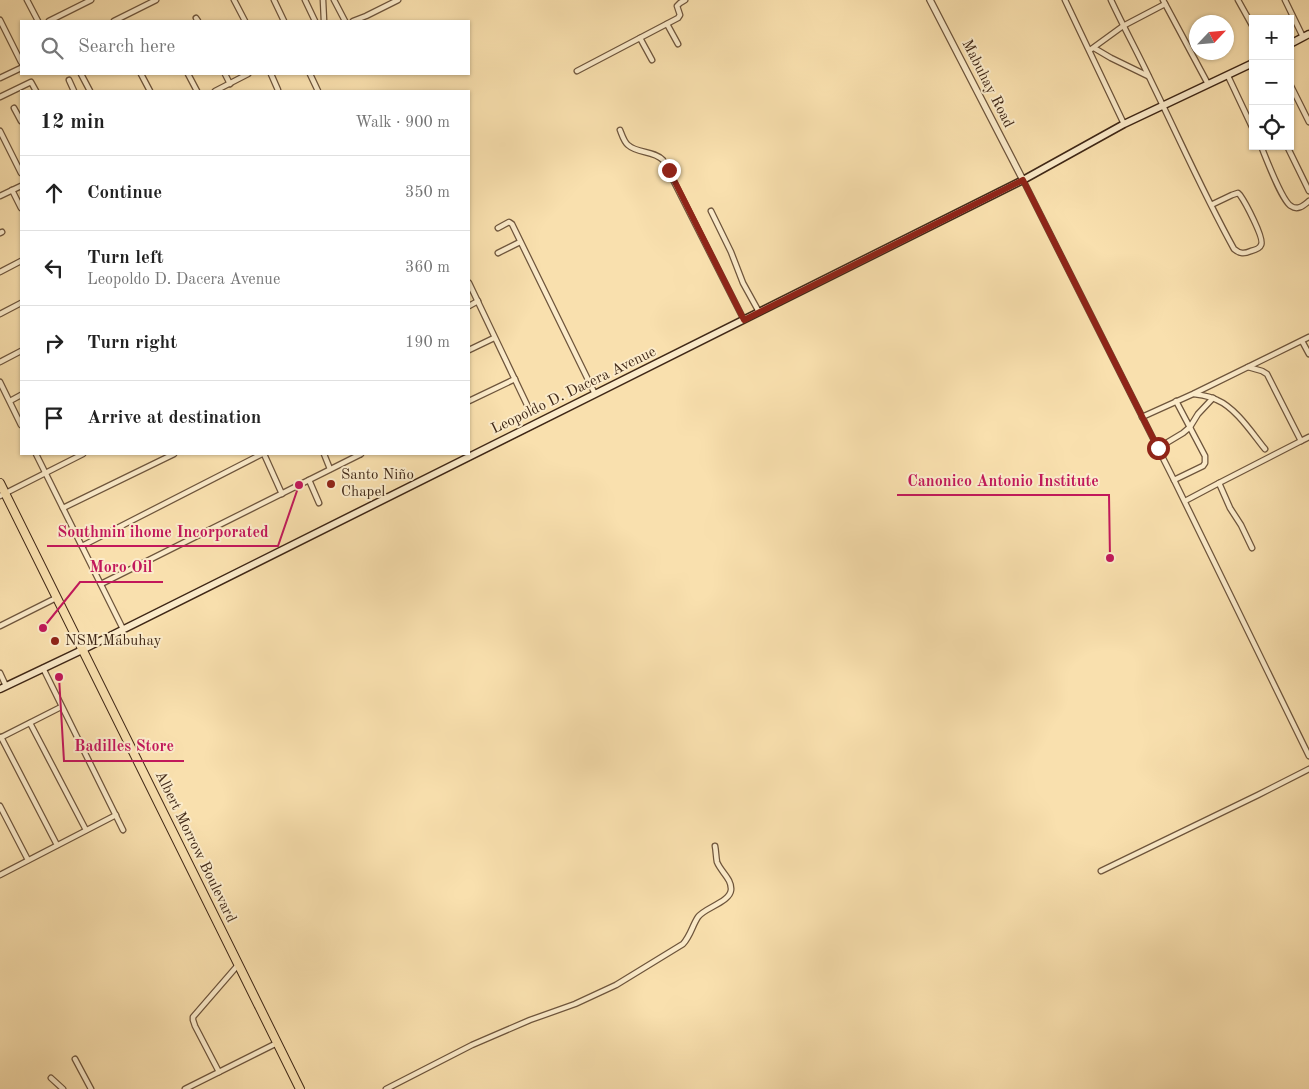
<!DOCTYPE html>
<html lang="en">
<head>
<meta charset="utf-8">
<style>
  :root { --surface:#fff; --page:#f2f2f2; --text:#222; --muted:#767676; --line:#e0e0e0 }
  body { margin:0; font-family:"Old Standard TT",serif; background:var(--page); color:var(--text) }
  .controls { position:absolute; right:15px; top:15px; display:grid; overflow:hidden; border-radius:0px; box-shadow:0 1px 4px #0004 }
  .controls button { width:45px; height:45px; display:grid; place-items:center; padding:0; border:0; border-bottom:1px solid var(--line); background:var(--surface); color:var(--text); font:25px sans-serif }
  .compass { position:absolute; left:1189px; top:15px; width:45px; height:45px; border-radius:50%; background:var(--surface); box-shadow:0 1px 4px #0004; rotate:64deg }
  .stop { position:absolute; width:15px; height:15px; margin:-11px; border:4px solid #8f2418; border-radius:50%; background:#fff }
  .stop.end { background:#8f2418; border-color:#fff; box-shadow:0 1px 5px #0008 }
  .list { margin:0; padding:0; list-style:none }
  h2 { display:flex; justify-content:space-between; align-items:center; height:65px; margin:0; padding:0 20px; font-size:21px }
  h2 small { font-size:16px; font-weight:400; color:var(--muted) }
  .list li { display:grid; grid-template-columns:32px 1fr auto; gap:15px; align-items:center; box-sizing:border-box; height:75px; padding:0 20px; border-top:1px solid var(--line) }
  .list b { display:block; font-size:19px; white-space:nowrap }
  .list p { margin:0; font-size:16px; white-space:nowrap; color:var(--muted) }
  .list em { font-size:16px; font-style:normal; color:var(--muted) }
  .icon { flex:none; width:28px; height:28px; fill:none; stroke:currentColor; stroke-width:2; stroke-linecap:round; stroke-linejoin:round }
  .map { position:relative; flex:none; width:1309px; height:1089px; overflow:hidden }
  .search { position:absolute; background:var(--surface); box-shadow:0 1px 4px #0004; left:20px; top:20px; width:450px; height:55px; display:flex; align-items:center; gap:12px; box-sizing:border-box; padding:0 18px; border-radius:0px; color:var(--muted); font-size:19px }
  .panel { position:absolute; background:var(--surface); box-shadow:0 1px 4px #0004; left:20px; top:90px; width:450px; height:365px; border-radius:0px }
  .map>svg:first-child { display:block }
  .lines { fill:none; stroke-linecap:round; stroke-linejoin:round }
  .minor-casing { stroke:#6e553c; stroke-width:7 }
  .tertiary-casing { stroke:#6e553c; stroke-width:8 }
  .secondary-casing { stroke:#3f2716; stroke-width:9 }
  .trunk-casing { stroke:#3f2716; stroke-width:10 }
  .minor { stroke:#fbebca; stroke-width:4.5 }
  .tertiary { stroke:#fbebca; stroke-width:5.5 }
  .secondary { stroke:#fbebca; stroke-width:6 }
  .trunk { stroke:#f9e0ae; stroke-width:8 }
  .route { stroke:#8f2418; stroke-width:6 }
  .poi-dot { fill:#8f2418; stroke:#fbebca; stroke-width:2 }
  .labels { text-anchor:middle; dominant-baseline:central; stroke-width:4; stroke-linejoin:round; paint-order:stroke }
  .street-label { font-size:15px; fill:#3f2716; stroke:#fbebca }
  .poi-label { font-size:15px; fill:#3f2716; stroke:#fbebca; text-anchor:start }
  .leader { fill:none; stroke:#c2185b; stroke-width:2 }
  .callout-dot { fill:#c2185b; stroke:#fbebca; stroke-width:2 }
  .callout-label { font-size:16px; text-anchor:middle; font-weight:bold; fill:#c2185b; stroke:#fbebca; stroke-width:4; stroke-linejoin:round; paint-order:stroke }
</style>
</head>
<body>
<div class="map">
<svg width="1309" height="1089" viewBox="0 0 1309 1089">
  <rect width="100%" height="100%" fill="#f9e0ae"/>
  <filter id="stains"><feTurbulence type="fractalNoise" baseFrequency=".004" numOctaves="4"/><feColorMatrix values="0 0 0 0 .2 0 0 0 0 .09 0 0 0 0 .02 0 0 0 .5 -.17"/></filter>
  <radialGradient id="worn" r=".72"><stop offset=".6" stop-color="#630" stop-opacity="0"/><stop offset="1" stop-color="#630" stop-opacity=".3"/></radialGradient>
  <g class="lines">
    <defs>
      <g id="minor">
        <polyline points="27,0 38,21"/>
        <polyline points="234,0 245,21"/>
        <polyline points="274,0 284,21"/>
        <polyline points="305,0 315,21"/>
        <polyline points="323,0 324,21"/>
        <polyline points="334,0 345,21"/>
        <polyline points="1065,0 1124,124"/>
        <path d="M1111 0C1124 28 1139 55 1152 83 1179 138 1204 195 1234 249 1240 254 1244 254 1251 251 1255 250 1260 248 1261 245 1265 239 1245 202 1240 195L1238 193 1232 195 1211 205"/>
        <polyline points="1163,0 1208,84"/>
        <polyline points="1238,0 1253,27"/>
        <polyline points="1285,0 1303,37"/>
        <polyline points="196,18 198,21"/>
        <polyline points="0,20 21,62"/>
        <polyline points="49,21 91,0"/>
        <polyline points="114,21 156,0"/>
        <polyline points="353,21 366,16 398,0"/>
        <polyline points="667,24 678,44"/>
        <polyline points="640,38 652,60"/>
        <polyline points="1094,48 1111,58 1148,76"/>
        <polyline points="1090,50 1123,26 1165,4"/>
        <polyline points="577,71 678,18 680,15 677,6 680,3 685,0"/>
        <polyline points="81,74 90,91"/>
        <polyline points="141,74 150,91"/>
        <polyline points="188,74 197,91"/>
        <polyline points="225,74 230,84"/>
        <polyline points="271,74 278,90"/>
        <polyline points="310,74 318,91"/>
        <polyline points="1228,76 1253,129"/>
        <polyline points="0,78 21,68"/>
        <polyline points="69,80 74,91"/>
        <polyline points="1290,84 1309,122"/>
        <polyline points="215,91 248,74"/>
        <polyline points="0,97 31,82 36,91"/>
        <polyline points="14,108 21,121"/>
        <path d="M620 130C622 135 624 142 628 145 638 154 653 150 663 160L744 320"/>
        <polyline points="0,131 21,173"/>
        <path d="M1261 146C1266 158 1282 201 1291 206 1298 211 1304 205 1309 201"/>
        <polyline points="1287,146 1309,191"/>
        <polyline points="1023,180 1174,480 1309,756"/>
        <polyline points="12,190 21,208"/>
        <polyline points="0,196 21,186"/>
        <polyline points="711,211 731,252 743,283 759,312"/>
        <polyline points="498,228 509,222 512,224 595,394"/>
        <polyline points="0,233 2,232"/>
        <polyline points="498,253 520,242"/>
        <polyline points="0,272 21,261"/>
        <polyline points="469,283 529,409"/>
        <polyline points="469,306 478,301"/>
        <polyline points="0,314 21,303"/>
        <polyline points="1302,341 1309,354"/>
        <polyline points="469,350 494,338"/>
        <polyline points="0,362 21,351"/>
        <polyline points="1248,367 1262,371 1267,374 1301,441 1309,437"/>
        <polyline points="0,382 21,425"/>
        <path d="M1194 394C1201 395 1210 396 1217 400 1236 408 1252 433 1265 449"/>
        <polyline points="10,401 21,395"/>
        <polyline points="469,401 515,379"/>
        <polyline points="1142,417 1193,394 1309,337"/>
        <polyline points="1158,448 1183,433 1190,427 1198,414 1213,398"/>
        <polyline points="36,454 123,629"/>
        <polyline points="264,454 282,494"/>
        <polyline points="324,454 330,469"/>
        <polyline points="309,480 319,503"/>
        <polyline points="1174,480 1203,466 1205,463 1205,456 1176,401"/>
        <polyline points="1219,483 1301,441"/>
        <polyline points="0,496 83,454"/>
        <polyline points="1185,501 1219,483 1230,508 1241,525 1252,548"/>
        <polyline points="63,508 174,454"/>
        <polyline points="82,546 262,454"/>
        <polyline points="101,584 361,454"/>
        <polyline points="0,626 56,598"/>
        <polyline points="43,668 123,830"/>
        <polyline points="0,673 6,686"/>
        <polyline points="30,723 86,830"/>
        <polyline points="1,737 57,845"/>
        <polyline points="0,738 61,707"/>
        <polyline points="0,806 28,860"/>
        <polyline points="1101,871 1258,795 1309,769"/>
        <polyline points="0,875 116,815"/>
        <polyline points="75,1059 91,1089"/>
        <polyline points="219,1072 195,1026 193,1020 193,1017 238,965"/>
        <polyline points="51,1078 63,1089"/>
        <polyline points="185,1089 277,1043"/>
        <path d="M386 1089 472 1045 530 1020 575 1004 616 985 683 944C691 935 692 926 698 917 704 908 730 902 731 890 732 879 721 872 717 862 716 857 716 851 715 846"/>
      </g>
      <polyline id="tertiary" points="930,0 1023,180"/>
      <g id="secondary">
        <polyline points="1290,44 1309,34"/>
        <polyline points="0,689 82,650 595,394 1023,180 1124,124 1253,63"/>
      </g>
      <polyline id="trunk" points="0,483 300,1089"/>
    </defs>
    <!-- minor casing -->
    <use href="#minor" class="minor-casing"/>
    <!-- tertiary casing -->
    <use href="#tertiary" class="tertiary-casing"/>
    <!-- secondary casing -->
    <use href="#secondary" class="secondary-casing"/>
    <!-- trunk casing -->
    <use href="#trunk" class="trunk-casing"/>
    <!-- minor -->
    <use href="#minor" class="minor"/>
    <!-- tertiary -->
    <use href="#tertiary" class="tertiary"/>
    <!-- secondary -->
    <use href="#secondary" class="secondary"/>
    <!-- trunk -->
    <use href="#trunk" class="trunk"/>
  </g>
  <g class="lines">
    <!-- route -->
    <polyline class="route" points="669,170 744,320 1023,180 1158,448"/>
  </g>
  <!-- markers -->
  <g class="poi-dot">
    <circle cx="331" cy="484" r="5"/>
    <circle cx="55" cy="641" r="5"/>
  </g>
  <g class="labels">
    <!-- street labels -->
    <g class="street-label">
      <text transform="translate(987 84) rotate(63)">Mabuhay Road</text>
      <text transform="translate(574 391) rotate(-26)">Leopoldo D. Dacera Avenue</text>
      <text transform="translate(195 847) rotate(64)">Albert Morrow Boulevard</text>
    </g>
    <!-- poi labels -->
    <g class="poi-label">
      <text x="341" y="475">Santo Niño<tspan x="341" dy="17">Chapel</tspan></text>
      <text x="65" y="641">NSM Mabuhay</text>
    </g>
  </g>
  <!-- callouts -->
  <path class="leader" d="M1110 558L1109 495H897M299 485L278 546H47M43 628L80 582H163M59 677L64 761H184"/>
  <g class="callout-dot">
    <circle cx="1110" cy="558" r="5"/>
    <circle cx="299" cy="485" r="5"/>
    <circle cx="43" cy="628" r="5"/>
    <circle cx="59" cy="677" r="5"/>
  </g>
  <g class="callout-label">
    <text x="1003" y="486">Canonico Antonio Institute</text>
    <text x="163" y="537">Southmin ihome Incorporated</text>
    <text x="121" y="572">Moro Oil</text>
    <text x="124" y="751">Badilles Store</text>
  </g>
  <rect width="100%" height="100%" filter="url(#stains)"/>
  <rect width="100%" height="100%" fill="url(#worn)"/>
</svg>
<div class="controls">
<button>+</button>
<button>−</button>
<button><svg class="icon" aria-label="locate" viewBox="0 0 24 24"><circle cx="12" cy="12" r="6"/><path d="M12 2v4M12 18v4M2 12h4M18 12h4"/></svg></button>
</div>
<svg class="compass" viewBox="-18 -18 36 36"><path d="M0-13l5 13h-10z" fill="#e53935"/><path d="M0 13l5-13h-10z" fill="#767676"/></svg>
<div class="stop" style="left:1158px;top:448px"></div>
<div class="stop end" style="left:669px;top:170px"></div>
<div class="search"><svg class="icon" aria-label="search" viewBox="0 0 24 24"><circle cx="10" cy="10" r="6"/><path d="M15 15l6 6"/></svg>Search here</div>
<section class="panel">
<h2>12 min<small>Walk · 900 m</small></h2>
<ul class="list">
<li><svg class="icon" aria-label="ahead" viewBox="0 0 24 24"><path d="M12 20V5M6 11l6-6 6 6"/></svg><div><b>Continue</b></div><em>350 m</em></li>
<li><svg class="icon" aria-label="left" viewBox="0 0 24 24"><path d="M17 20v-9H6M10 6l-5 5 5 5"/></svg><div><b>Turn left</b><p>Leopoldo D. Dacera Avenue</p></div><em>360 m</em></li>
<li><svg class="icon" aria-label="right" viewBox="0 0 24 24"><path d="M7 20v-9h11M14 6l5 5-5 5"/></svg><div><b>Turn right</b></div><em>190 m</em></li>
<li><svg class="icon" aria-label="arrive" viewBox="0 0 24 24"><path d="M6 21V4h12l-3 4 3 4H6"/></svg><div><b>Arrive at destination</b></div></li>
</ul>
</section>
</div>
</body>
</html>
